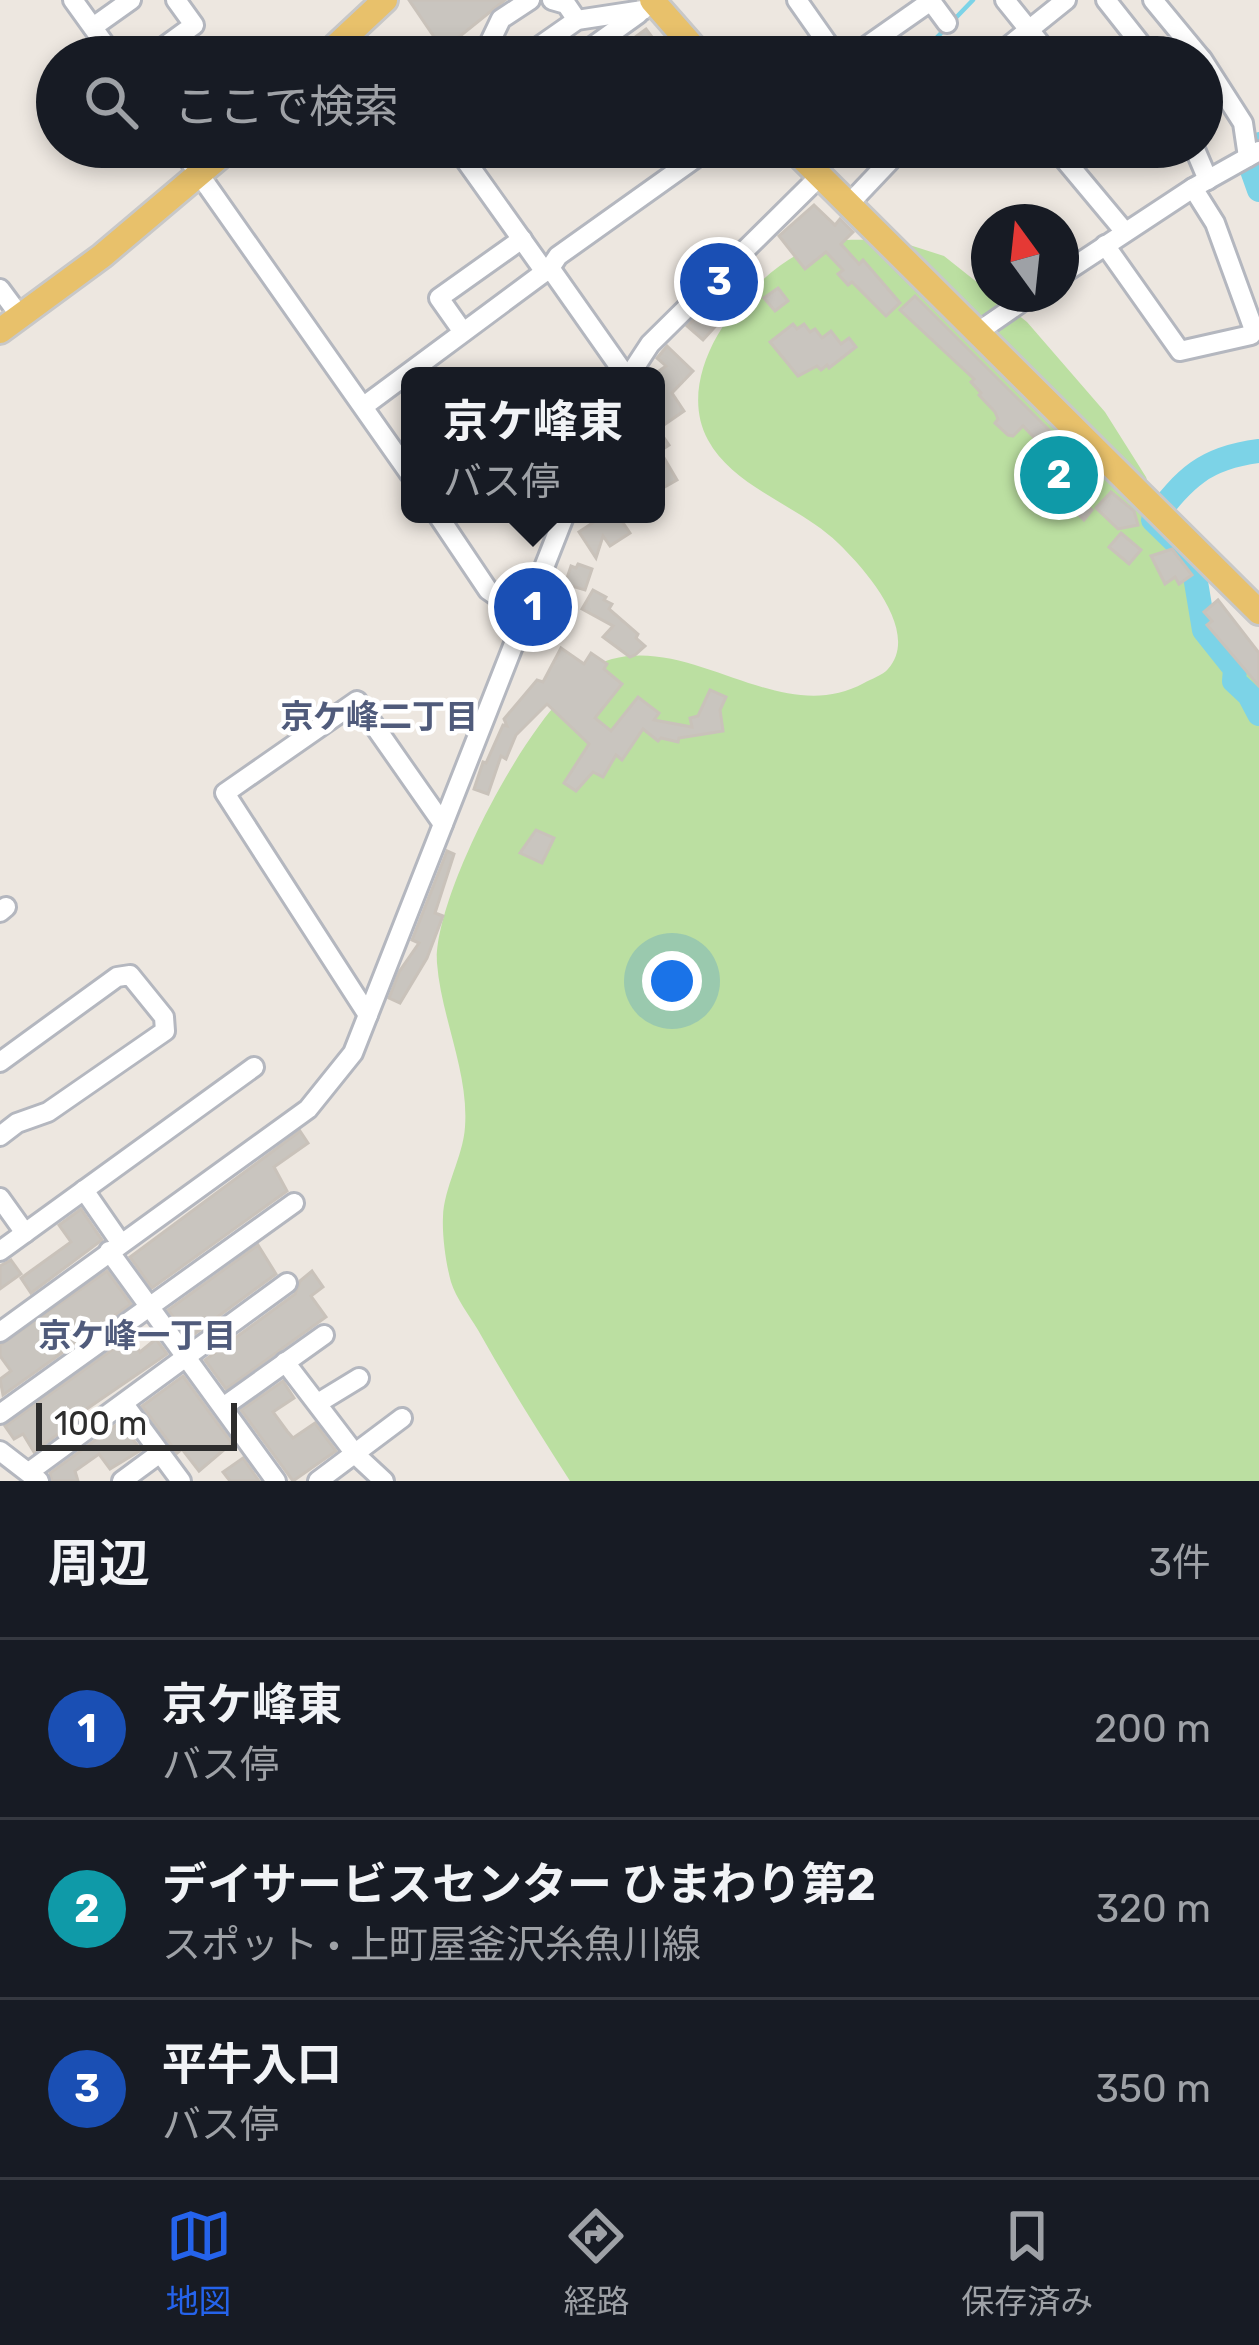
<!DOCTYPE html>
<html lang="ja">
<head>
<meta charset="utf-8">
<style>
  :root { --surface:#171b24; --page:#20242c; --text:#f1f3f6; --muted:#9ea1a6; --line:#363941; --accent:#2563eb }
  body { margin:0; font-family:Rubik,"Noto Sans JP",sans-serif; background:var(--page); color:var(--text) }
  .compass { position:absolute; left:971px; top:204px; width:108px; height:108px; border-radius:50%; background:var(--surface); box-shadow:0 6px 18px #0003; rotate:345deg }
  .scale { position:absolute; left:36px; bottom:30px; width:201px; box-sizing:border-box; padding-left:12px; border:6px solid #2d2d2d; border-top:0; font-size:33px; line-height:42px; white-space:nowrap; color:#2d2d2d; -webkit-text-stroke:9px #fff; paint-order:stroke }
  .you { position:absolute; left:672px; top:981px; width:42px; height:42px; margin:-30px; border:9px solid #fff; border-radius:50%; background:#1a73e8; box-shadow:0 0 0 18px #1a73e833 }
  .badge { display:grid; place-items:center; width:78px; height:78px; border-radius:50%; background:var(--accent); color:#fff; font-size:39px; font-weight:700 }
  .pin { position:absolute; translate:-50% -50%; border:6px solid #fff; box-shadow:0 3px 12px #0006 }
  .popup { position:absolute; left:401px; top:367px; width:264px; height:156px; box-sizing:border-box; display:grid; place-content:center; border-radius:18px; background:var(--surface); filter:drop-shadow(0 3px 9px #0005); font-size:39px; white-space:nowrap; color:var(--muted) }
  .popup b { font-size:45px; color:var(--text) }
  .popup::after { content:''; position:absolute; left:50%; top:100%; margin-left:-24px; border:24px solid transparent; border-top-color:var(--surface) }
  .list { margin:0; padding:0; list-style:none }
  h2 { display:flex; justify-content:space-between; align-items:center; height:156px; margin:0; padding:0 48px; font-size:51px }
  h2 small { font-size:39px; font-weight:400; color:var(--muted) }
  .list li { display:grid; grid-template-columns:78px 1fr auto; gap:36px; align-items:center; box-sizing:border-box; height:180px; padding:0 48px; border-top:3px solid var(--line) }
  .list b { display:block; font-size:45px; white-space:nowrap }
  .list p { margin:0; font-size:39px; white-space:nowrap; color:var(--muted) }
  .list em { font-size:39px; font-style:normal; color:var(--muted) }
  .icon { flex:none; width:66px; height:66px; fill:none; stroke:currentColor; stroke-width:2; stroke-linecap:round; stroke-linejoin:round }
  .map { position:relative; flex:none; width:1259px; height:1481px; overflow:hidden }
  .search { position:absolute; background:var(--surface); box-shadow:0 6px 18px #0003; left:36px; right:36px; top:36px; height:132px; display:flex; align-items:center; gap:30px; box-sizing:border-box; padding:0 42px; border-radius:66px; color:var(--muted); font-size:45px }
  .sheet { height:696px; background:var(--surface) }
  nav { display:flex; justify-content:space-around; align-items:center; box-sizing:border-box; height:168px; border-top:3px solid var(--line); background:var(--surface); font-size:33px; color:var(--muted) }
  nav a { display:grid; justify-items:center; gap:6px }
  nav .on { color:var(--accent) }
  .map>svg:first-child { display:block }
  .green { fill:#bbdfa1 }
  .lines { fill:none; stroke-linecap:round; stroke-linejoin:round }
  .stream { stroke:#7cd3e7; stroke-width:4.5 }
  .river { stroke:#7cd3e7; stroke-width:24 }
  .building { fill:#c9c5bf; stroke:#c9c2ba; stroke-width:3 }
  .minor-casing { stroke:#b4b7bf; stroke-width:24 }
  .major-casing { stroke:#c8c8c8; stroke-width:30 }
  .minor { stroke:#fff; stroke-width:18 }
  .major { stroke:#e8c16b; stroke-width:24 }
  .labels { text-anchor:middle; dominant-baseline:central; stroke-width:9; stroke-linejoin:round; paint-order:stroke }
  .neighbourhood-label { font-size:33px; font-weight:bold; fill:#505b7b; stroke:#fff }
</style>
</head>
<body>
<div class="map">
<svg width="1259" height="1481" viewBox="0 0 1259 1481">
  <rect width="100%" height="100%" fill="#ede7e0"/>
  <!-- green -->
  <path class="green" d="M894 240 944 256 1027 322 1105 412 1146 477 1170 543 1199 602 1259 659V1481H570C538 1431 507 1382 478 1330 469 1315 456 1298 451 1282 446 1264 442 1236 443 1217 444 1187 463 1157 465 1127 469 1072 441 1017 437 963 432 894 545 677 612 659 696 637 782 728 864 683 871 679 883 675 888 669 921 632 865 569 838 543 800 506 734 488 708 440 669 368 754 267 820 244 841 237 872 241 894 240Z"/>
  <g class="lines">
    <!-- stream -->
    <g class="stream">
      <polyline points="918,57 973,0"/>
      <polyline points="818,152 824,147"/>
    </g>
    <!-- river -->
    <g class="river">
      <polyline points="1259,144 1249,152 1249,162 1259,190"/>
      <path d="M1259 451C1204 458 1185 478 1153 520L1192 558 1204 630 1235 669 1234 681 1249 695 1259 714"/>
    </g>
  </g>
  <!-- building -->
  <g class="building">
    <polygon points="409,0 505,0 449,45 439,44"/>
    <polygon points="646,29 655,41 634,57 608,57"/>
    <polygon points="473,147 497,147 502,154 486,166"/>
    <polygon points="814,205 835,225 840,219 853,232 841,244 859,264 863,260 900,303 886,316 852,282 848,285 838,274 843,270 826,252 805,269 779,236"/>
    <polygon points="778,288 788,301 775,311 764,298"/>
    <polygon points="915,296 1087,468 1074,481 1083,491 1076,497 1092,510 1084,520 1031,468 1048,452 1023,426 1013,436 1008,435 995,423 998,419 995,412 979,395 981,393 971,382 974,379 900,310"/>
    <polygon points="707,307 721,320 703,340 687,326"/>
    <polygon points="793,324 797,329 804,324 810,332 815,329 822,338 831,331 841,344 849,338 856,347 829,368 827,365 821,370 817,366 798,376 770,342"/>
    <polygon points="667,346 693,371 672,393 684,411 658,429 669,445 660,451 677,480 656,492 656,373 666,366 657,358"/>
    <polygon points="1111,492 1134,511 1138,525 1118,529 1096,508"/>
    <polygon points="588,514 617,514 630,533 610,546 603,536 596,558 579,532 594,522"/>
    <polygon points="1121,533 1141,550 1129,564 1109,547"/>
    <polygon points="1172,549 1192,575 1179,584 1175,577 1165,584 1151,556"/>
    <polygon points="578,564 592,569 585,590 565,584 571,566 576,568"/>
    <polygon points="593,590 606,597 604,600 612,604 609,609 638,634 636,638 645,646 635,655 630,657 603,637 613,626 582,609"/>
    <polygon points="1218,600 1259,653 1259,686 1207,625 1212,621 1204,612"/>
    <polygon points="542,610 557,616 547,640 532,634"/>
    <polygon points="561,648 584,664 591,653 607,664 604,669 622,684 595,718 611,731 638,697 659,713 654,720 692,727 690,718 698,716 710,690 726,697 720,710 723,731 679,738 678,742 661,738 658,741 643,729 622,760 616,755 603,777 593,772 576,791 564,783 589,744 547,704 516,735 506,759 501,756 488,794 474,789 483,762 486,763 503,725 507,726 504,719 537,680 543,682"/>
    <polygon points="536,830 554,838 542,863 520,853"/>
    <polygon points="447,851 454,854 435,913 443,916 427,958 400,1003 389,998 399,972 419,943 412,940"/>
    <polygon points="300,1131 308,1143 274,1167 287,1191 152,1288 130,1257"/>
    <polygon points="81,1209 102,1240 31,1293 21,1278 71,1242 59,1225"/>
    <polygon points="258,1245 276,1274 189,1338 168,1310"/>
    <polygon points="11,1260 21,1274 0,1289 0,1266"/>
    <polygon points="107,1271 131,1304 3,1395 0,1379 11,1371 0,1356 0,1345"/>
    <polygon points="312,1271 323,1287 311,1296 326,1317 226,1389 205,1360 295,1294 300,1281"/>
    <polygon points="130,1337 140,1352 156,1339 167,1354 75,1417 77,1420 34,1452 23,1434 14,1439 5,1426"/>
    <polygon points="183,1376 232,1443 199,1471 182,1449 177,1453 142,1406"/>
    <polygon points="283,1381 294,1398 273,1412 287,1431 293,1438 315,1423 336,1451 293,1481 241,1410"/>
    <polygon points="120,1422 141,1450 110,1469 99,1454 75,1471 78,1481 52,1481 50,1473"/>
    <polygon points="243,1458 259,1481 230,1481 223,1472"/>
  </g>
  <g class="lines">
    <defs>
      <g id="minor">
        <polyline points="73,0 114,57"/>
        <polyline points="552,0 566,4 577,20"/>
        <polyline points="797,0 837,57"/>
        <polyline points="930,0 947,23"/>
        <polyline points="1005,0 1051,57"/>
        <polyline points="1106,0 1151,57"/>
        <polyline points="1153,0 1200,57"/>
        <polyline points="93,27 131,0"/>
        <polyline points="150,57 194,25 176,0"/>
        <polyline points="436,57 443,57"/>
        <polyline points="471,57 489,44 501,19 530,0"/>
        <polyline points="524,57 577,20 643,10"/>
        <polyline points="578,57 638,14"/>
        <polyline points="805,57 826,42"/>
        <polyline points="851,57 931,1"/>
        <polyline points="995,57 1066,0"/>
        <polyline points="1202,59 1243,123 1248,157"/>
        <polyline points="180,147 410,474"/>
        <polyline points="456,147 545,272"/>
        <polyline points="1054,147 1125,232"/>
        <polyline points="1194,147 1208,180"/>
        <polyline points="849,204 903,147"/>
        <polyline points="1105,245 1180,351 1251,335 1254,330 1215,223 1193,188"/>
        <polyline points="550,268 626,376"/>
        <polyline points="1061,275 1193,188 1259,151"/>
        <polyline points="0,289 20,316"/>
        <polyline points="463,332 439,298 522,239"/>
        <polyline points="978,332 1033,294"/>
        <polyline points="629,376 650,344 820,176"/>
        <polyline points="364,406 550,268 558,256 711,147"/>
        <polyline points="437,514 488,590 524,615"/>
        <polyline points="0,912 6,907"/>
        <polyline points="368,1015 225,793 357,701 443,824"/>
        <polyline points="0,1062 117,977 130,975 164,1017 165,1031 48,1112 17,1123 0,1136"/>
        <polyline points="84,1190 120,1242"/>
        <polyline points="0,1198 25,1233"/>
        <polyline points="0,1251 254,1067"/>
        <polyline points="109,1251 276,1481"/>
        <polyline points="0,1332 308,1109 353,1053 565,514"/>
        <polyline points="285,1362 356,1455 384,1481"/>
        <polyline points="318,1403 359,1378"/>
        <polyline points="124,1404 181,1481"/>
        <polyline points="223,1407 324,1335"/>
        <polyline points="0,1414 294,1203"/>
        <polyline points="0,1451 39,1481"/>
        <polyline points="29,1472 287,1283"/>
        <polyline points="122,1481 160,1453"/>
        <polyline points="318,1481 402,1418"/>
      </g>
      <g id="major">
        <polyline points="652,0 702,57"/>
        <polyline points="324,57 385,0"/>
        <polyline points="791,147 1259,612"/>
        <polyline points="0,331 102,256 231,147"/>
      </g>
    </defs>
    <!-- minor casing -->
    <use href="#minor" class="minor-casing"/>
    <!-- major casing -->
    <use href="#major" class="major-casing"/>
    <!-- minor -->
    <use href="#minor" class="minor"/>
    <!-- major -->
    <use href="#major" class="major"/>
  </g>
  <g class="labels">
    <!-- neighbourhood labels -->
    <g class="neighbourhood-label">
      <text x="379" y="716">京ケ峰二丁目</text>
      <text x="137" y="1335">京ケ峰一丁目</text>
    </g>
  </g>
</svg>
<svg class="compass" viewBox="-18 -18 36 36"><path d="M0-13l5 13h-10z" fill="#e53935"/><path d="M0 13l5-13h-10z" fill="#9ea1a6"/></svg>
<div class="scale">100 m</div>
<div class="you"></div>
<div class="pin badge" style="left:533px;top:607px;background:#1a4fb4">1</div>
<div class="popup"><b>京ケ峰東</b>バス停</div>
<div class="pin badge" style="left:1059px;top:475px;background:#0f9aa8">2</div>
<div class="pin badge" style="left:719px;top:282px;background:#1a4fb4">3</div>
<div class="search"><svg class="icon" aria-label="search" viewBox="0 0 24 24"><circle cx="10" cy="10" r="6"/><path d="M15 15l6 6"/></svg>ここで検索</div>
</div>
<section class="sheet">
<h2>周辺<small>3件</small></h2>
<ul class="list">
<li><span class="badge" style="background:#1a4fb4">1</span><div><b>京ケ峰東</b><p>バス停</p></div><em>200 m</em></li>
<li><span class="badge" style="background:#0f9aa8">2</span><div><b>デイサービスセンター ひまわり第2</b><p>スポット · 上町屋釜沢糸魚川線</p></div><em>320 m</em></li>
<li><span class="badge" style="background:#1a4fb4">3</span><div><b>平牛入口</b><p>バス停</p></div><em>350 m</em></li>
</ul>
</section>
<nav>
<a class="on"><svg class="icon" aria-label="map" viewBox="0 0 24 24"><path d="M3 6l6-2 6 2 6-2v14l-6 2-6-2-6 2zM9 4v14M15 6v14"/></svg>地図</a>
<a><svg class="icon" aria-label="directions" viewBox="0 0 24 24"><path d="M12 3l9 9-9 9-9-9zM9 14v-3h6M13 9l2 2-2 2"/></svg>経路</a>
<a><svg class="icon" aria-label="saved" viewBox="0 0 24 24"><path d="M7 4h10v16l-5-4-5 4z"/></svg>保存済み</a>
</nav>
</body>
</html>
